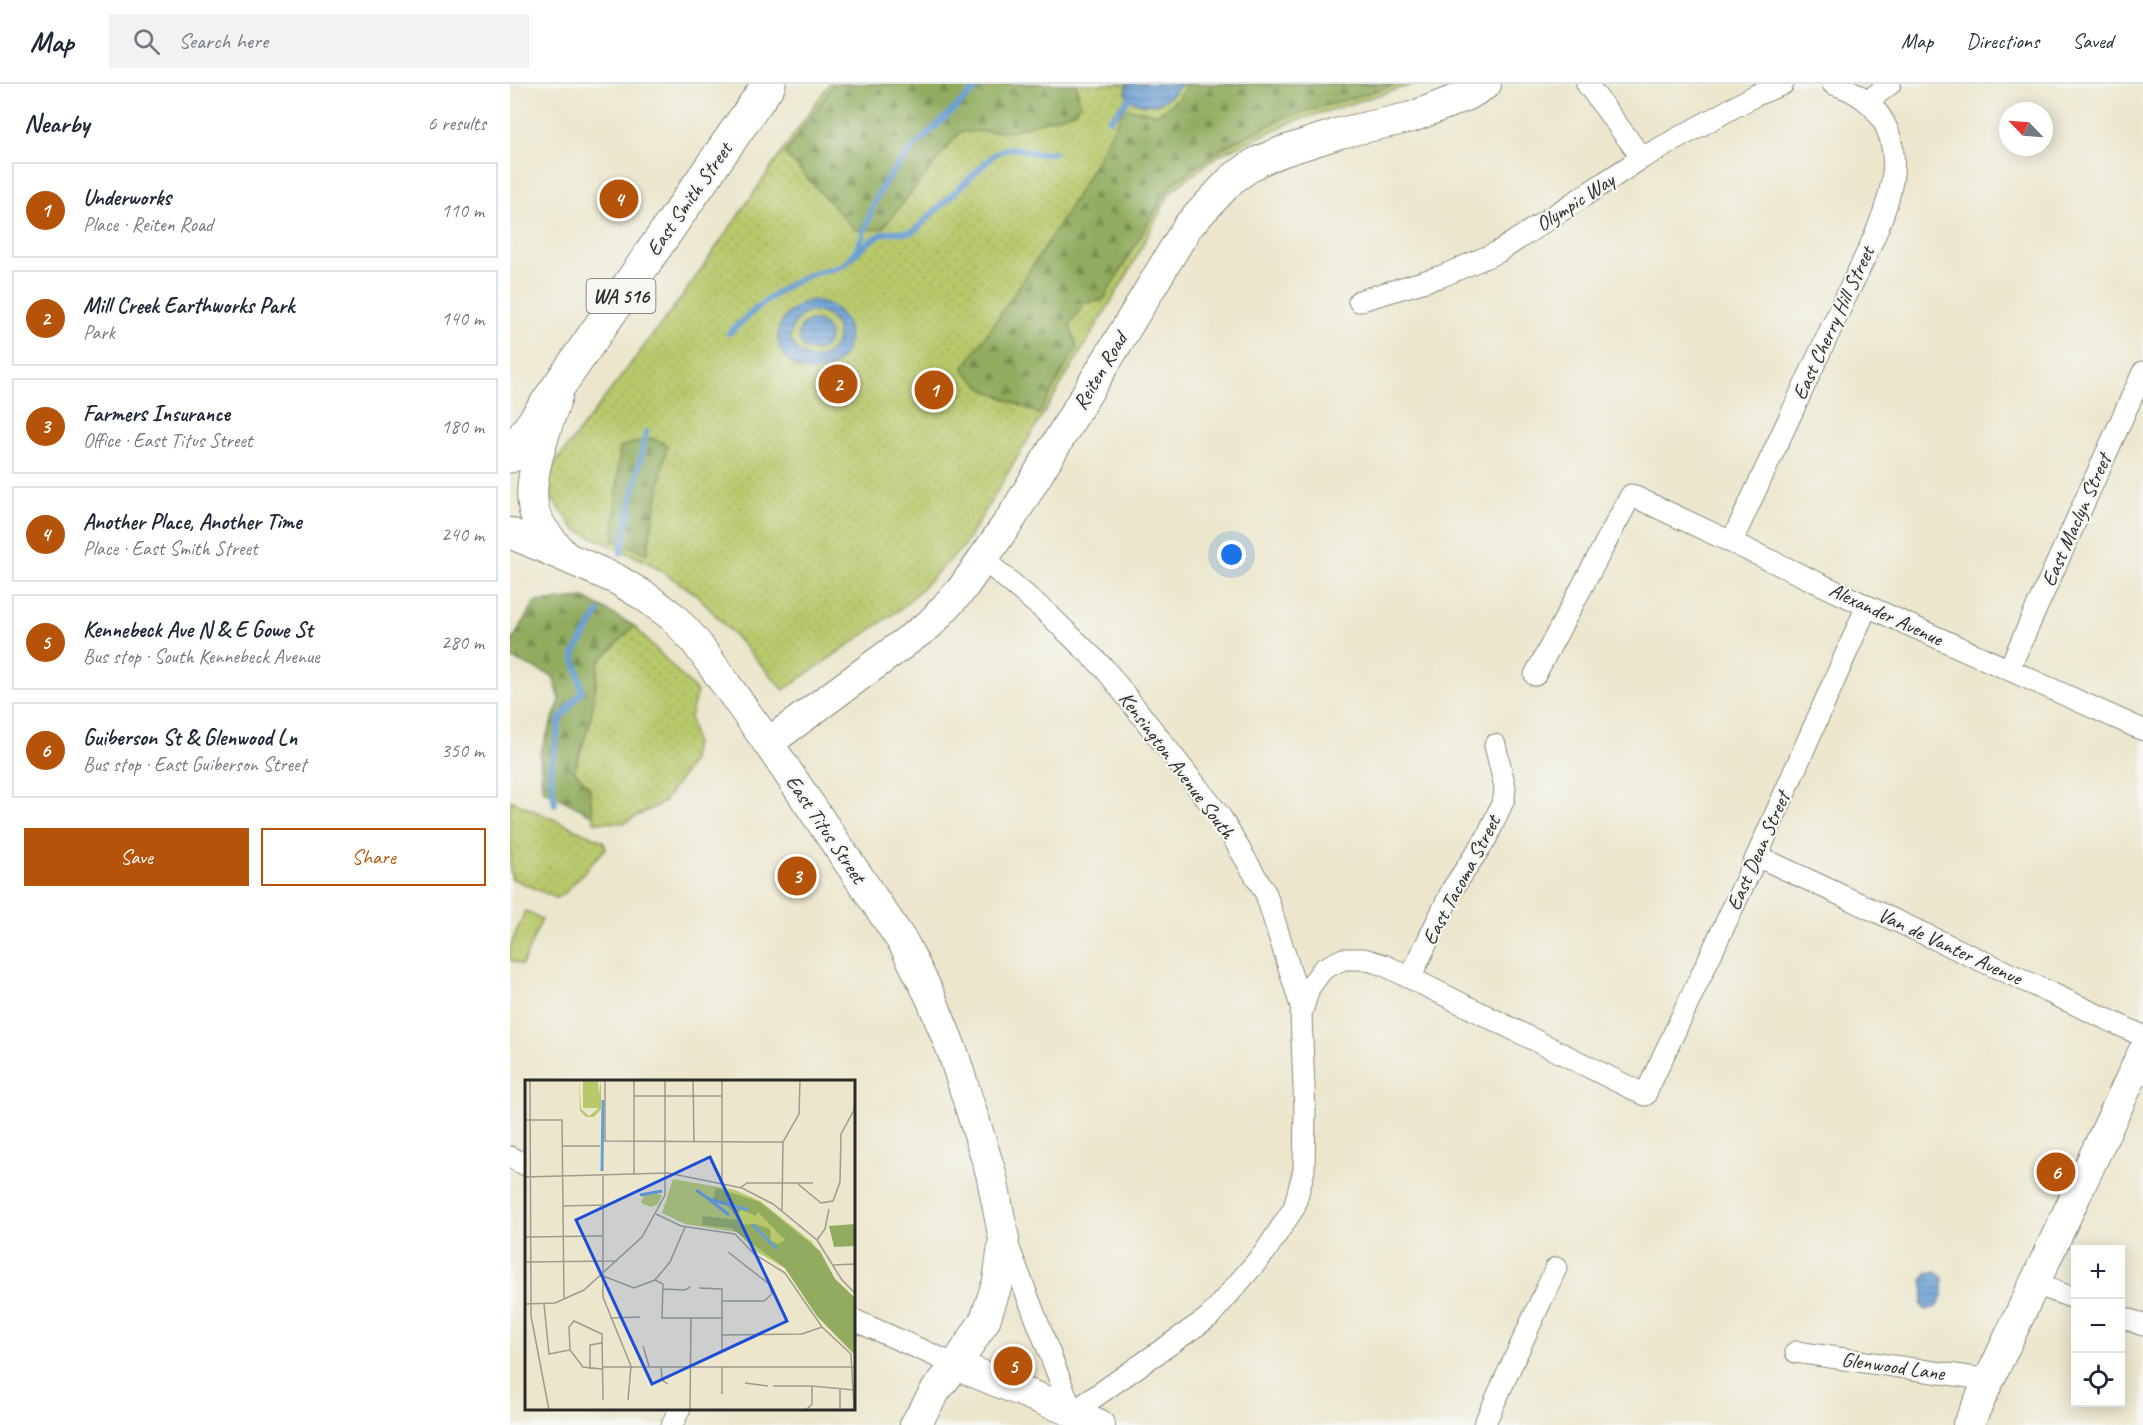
<!DOCTYPE html>
<html lang="en">
<head>
<meta charset="utf-8">
<style>
  :root { --surface:#fff; --page:#f2f2f3; --text:#1f2937; --muted:#747a83; --line:#e0e1e3; --accent:#b45309 }
  body { margin:0; font-family:Caveat,sans-serif; background:var(--page); color:var(--text) }
  .controls { position:absolute; right:18px; bottom:18px; display:grid; overflow:hidden; border-radius:0px; box-shadow:0 3px 15px #0003 }
  .controls button { width:54px; height:54px; display:grid; place-items:center; padding:0; border:0; border-bottom:2px solid var(--line); background:var(--surface); color:var(--text); font:30px sans-serif }
  .compass { position:absolute; left:1489px; top:18px; width:54px; height:54px; border-radius:50%; background:var(--surface); box-shadow:0 3px 15px #0003; rotate:295deg }
  .you { position:absolute; left:722px; top:471px; width:21px; height:21px; margin:-15px; border:4px solid #fff; border-radius:50%; background:#1a73e8; box-shadow:0 0 0 9px #1a73e833 }
  .badge { display:grid; place-items:center; width:39px; height:39px; border-radius:50%; background:var(--accent); color:#fff; font-size:20px; font-weight:700 }
  .pin { position:absolute; translate:-50% -50%; border:3px solid #fff; box-shadow:0 2px 6px #0006 }
  .list { margin:0; padding:0; list-style:none }
  h2 { display:flex; justify-content:space-between; align-items:center; height:78px; margin:0; padding:0 24px; font-size:26px }
  h2 small { font-size:20px; font-weight:400; color:var(--muted) }
  .list li { display:grid; grid-template-columns:39px 1fr auto; gap:18px; align-items:center; box-sizing:border-box; height:96px; margin:0 12px 12px; padding:0 12px; border:2px solid var(--line); border-radius:0px }
  .list b { display:block; font-size:22px; white-space:nowrap }
  .list p { margin:0; font-size:20px; white-space:nowrap; color:var(--muted) }
  .list em { font-size:20px; font-style:normal; color:var(--muted) }
  .actions { display:flex; gap:12px; padding:18px 24px }
  .actions a { flex:1; padding:14px 0; border:2px solid var(--accent); border-radius:0px; text-align:center; font-size:21px; color:var(--accent) }
  .actions .main { background:var(--accent); color:#fff }
  .icon { flex:none; width:33px; height:33px; fill:none; stroke:currentColor; stroke-width:2; stroke-linecap:round; stroke-linejoin:round }
  .map { position:relative; flex:none; width:1633px; height:1341px; overflow:hidden }
  header { display:flex; align-items:center; gap:36px; box-sizing:border-box; height:84px; padding:0 30px; background:var(--surface); border-bottom:2px solid var(--line) }
  header strong { font-size:28px }
  nav { display:flex; gap:33px; margin-inline-start:auto; font-size:21px }
  .search { width:420px; height:54px; background:var(--page); display:flex; align-items:center; gap:15px; box-sizing:border-box; padding:0 21px; border-radius:0px; color:var(--muted); font-size:22px }
  main { display:flex }
  aside { flex:1; background:var(--surface) }
  .map>svg:first-child { display:block }
  .grass { fill:url(#grass-dots); stroke:#727a4b; stroke-width:1.5 }
  .forest { fill:url(#forest-firs); stroke:#5e6c45; stroke-width:1.5 }
  .garden { fill:#b8c86b; stroke:#727a4b; stroke-width:1.5 }
  .water { fill:url(#water-rules); stroke:#496480; stroke-width:1.5; fill-rule:evenodd }
  .lines { fill:none; stroke-linecap:round; stroke-linejoin:round }
  .stream { stroke:#679ed4; stroke-width:6 }
  .street-casing { stroke:#8b887c; stroke-width:23 }
  .secondary-casing { stroke:#8b887c; stroke-width:32 }
  .primary-casing { stroke:#8b887c; stroke-width:35 }
  .street { stroke:#fff; stroke-width:21 }
  .secondary { stroke:#fff; stroke-width:30 }
  .primary { stroke:#fff; stroke-width:33 }
  .labels { text-anchor:middle; dominant-baseline:central; stroke-width:4.5; stroke-linejoin:round; paint-order:stroke }
  .shield { fill:#f6f6f2; stroke:#686867; stroke-width:1.5 }
  .shield-label { font-size:20px; font-weight:bold; fill:#2b2b2b }
  .street-label { font-size:21px; fill:#2b2b2b; stroke:#f6f6f2 }
  .inset-river { fill:none; stroke:#679ed4; stroke-width:3 }
  .inset-road { fill:none; stroke:#9e9b8c; stroke-width:1.5 }
  .view { fill:#1d4ed8; fill-opacity:0.15; stroke:#1d4ed8; stroke-width:3 }
  .inset-edge { fill:none; stroke:#2b2b2b; stroke-width:3 }
</style>
</head>
<body>
<header>
<strong>Map</strong>
<div class="search"><svg class="icon" aria-label="search" viewBox="0 0 24 24"><circle cx="10" cy="10" r="6"/><path d="M15 15l6 6"/></svg>Search here</div>
<nav><a>Map</a><a>Directions</a><a>Saved</a></nav>
</header>
<main>
<aside>
<h2>Nearby<small>6 results</small></h2>
<ul class="list">
<li><span class="badge">1</span><div><b>Underworks</b><p>Place · Reiten Road</p></div><em>110 m</em></li>
<li><span class="badge">2</span><div><b>Mill Creek Earthworks Park</b><p>Park</p></div><em>140 m</em></li>
<li><span class="badge">3</span><div><b>Farmers Insurance</b><p>Office · East Titus Street</p></div><em>180 m</em></li>
<li><span class="badge">4</span><div><b>Another Place, Another Time</b><p>Place · East Smith Street</p></div><em>240 m</em></li>
<li><span class="badge">5</span><div><b>Kennebeck Ave N &amp; E Gowe St</b><p>Bus stop · South Kennebeck Avenue</p></div><em>280 m</em></li>
<li><span class="badge">6</span><div><b>Guiberson St &amp; Glenwood Ln</b><p>Bus stop · East Guiberson Street</p></div><em>350 m</em></li>
</ul>
<div class="actions"><a class="main">Save</a><a>Share</a></div>
</aside>
<div class="map">
<svg width="1633" height="1341" viewBox="0 0 1633 1341">
  <defs>
    <pattern id="grass-dots" width="8" height="8" patternUnits="userSpaceOnUse" patternTransform="scale(1.5)"><rect width="8" height="8" fill="#b8c86b"/><path d="M2 2h.1M6 6h.1" fill="none" stroke="#9eac5d" stroke-width="1.8" stroke-linecap="round"/></pattern>
    <pattern id="forest-firs" width="22" height="20" patternUnits="userSpaceOnUse" patternTransform="scale(1.5)"><rect width="22" height="20" fill="#92ac5f"/><path d="M5 1l3.5 6h-7zM16 11l3.5 6h-7z" fill="#778c4f"/></pattern>
    <pattern id="water-rules" width="6" height="5" patternUnits="userSpaceOnUse" patternTransform="scale(1.5)"><rect width="6" height="5" fill="#679ed4"/><path d="M0 2.5h6" fill="none" stroke="#5581ac"/></pattern>
  </defs>
  <rect width="100%" height="100%" fill="#f6f6f2"/>
  <filter id="ink" filterUnits="userSpaceOnUse"><feTurbulence type="fractalNoise" baseFrequency=".0167" numOctaves="2"/><feDisplacementMap in="SourceGraphic" scale="12" xChannelSelector="R" yChannelSelector="G"/><feConvolveMatrix kernelMatrix="1 2 1 2 8 2 1 2 1" color-interpolation-filters="sRGB"/></filter>
  <filter id="wash" filterUnits="userSpaceOnUse"><feTurbulence type="fractalNoise" baseFrequency=".008" numOctaves="4" result="noise"/><feDisplacementMap in="SourceGraphic" scale="24" xChannelSelector="R" yChannelSelector="G"/><feGaussianBlur stdDeviation="1.35" result="paint"/><feColorMatrix in="noise" values="0 0 0 0 0 0 0 0 0 0 0 0 0 0 0 0 0 1.4 0 .05"/><feComposite in="paint" operator="in"/></filter>
  <g filter="url(#wash)">
    <rect width="100%" height="100%" fill="#ebe6cc"/>
    <!-- grass -->
    <g class="grass">
      <polygon points="319,0 904,0 782,38 712,69 661,107 617,191 454,462 392,524 274,606 186,510 137,478 65,445 42,415 35,392 174,210"/>
      <polygon points="124,542 187,608 180,633 185,659 181,679 154,718 114,739 84,738 79,703 64,687 80,638 89,578"/>
      <polygon points="0,716 93,757 96,764 54,810 46,814 1,794 2,790 0,789"/>
    </g>
    <!-- forest -->
    <g class="forest">
      <polygon points="324,0 566,0 570,19 564,28 501,47 450,48 372,145 345,146 275,70"/>
      <path d="M676 0H889L774 34 714 63 660 102 593 216 574 219 560 241 567 263 529 330 472 304 453 285C511 201 569 116 614 24L648 30 670 13Z"/>
      <polygon points="141,354 157,361 137,469 103,456 110,363"/>
      <polygon points="74,514 124,542 89,578 80,638 64,686 79,703 83,732 32,705 30,669 50,616 43,592 0,574 0,560 25,518"/>
    </g>
    <!-- garden -->
    <polygon class="garden" points="15,827 32,835 12,881 0,876 0,863"/>
    <!-- water -->
    <g class="water">
      <path d="M617 0H672C656 18 643 28 619 15L616 9Z"/>
      <path d="M303 216C357 224 345 291 300 287 291 286 282 282 276 274 256 250 276 221 303 216ZM303 227C336 230 336 270 303 275L288 269 280 255C281 239 288 230 303 227Z"/>
      <circle cx="304" cy="252" r="15"/>
      <polygon points="1426,1188 1433,1194 1433,1210 1426,1223 1416,1226 1411,1221 1414,1208 1412,1196 1417,1189"/>
    </g>
    <g class="lines">
      <!-- stream -->
      <g class="stream">
        <polyline points="600,36 619,15"/>
        <path d="M343 172C354 162 365 151 380 148 389 147 395 151 404 147L485 70C503 60 506 65 524 69 530 70 538 69 544 68"/>
        <path d="M219 249C246 225 269 202 304 189 316 184 328 187 338 177 355 158 358 128 370 106 392 69 439 31 471 0"/>
        <polyline points="111,469 136,348"/>
        <polyline points="45,720 40,688 50,635 72,607 64,570 89,528"/>
      </g>
    </g>
  </g>
  <g filter="url(#ink)">
    <g class="lines">
      <defs>
        <g id="street">
          <polyline points="1077,0 1132,74"/>
          <polyline points="1358,17 1380,0"/>
          <polyline points="849,217 932,192 988,168 1132,74 1246,11 1273,0"/>
          <path d="M1222 457C1258 380 1294 303 1330 225 1348 186 1379 132 1383 89 1387 45 1365 12 1323 0"/>
          <polyline points="474,476 536,528 595,585 710,732 756,810 792,925"/>
          <polyline points="1499,585 1633,288"/>
          <polyline points="1025,591 1121,411 1357,522 1633,646"/>
          <polyline points="1247,772 1633,952"/>
          <polyline points="900,894 943,804 977,753 994,715 995,703 985,661"/>
          <polyline points="0,1073 16,1081"/>
          <polyline points="495,1154 565,1335"/>
          <polyline points="1525,1200 1566,1215"/>
          <polyline points="1610,1232 1633,1241"/>
          <polyline points="344,1236 446,1281"/>
          <polyline points="1286,1268 1480,1296"/>
          <polyline points="563,1328 699,1233 755,1168 784,1124 794,1086 795,1027 791,931 799,904 813,885 833,875 854,875 874,881 1135,1011 1247,772 1357,522"/>
          <polyline points="162,1341 170,1324"/>
          <polyline points="974,1341 1046,1184"/>
        </g>
        <g id="secondary">
          <path d="M47 312C37 345 13 399 26 433 32 447 43 458 53 470"/>
          <polyline points="0,449 106,495 136,513 163,533 185,557 258,659 394,860 421,914 443,969 481,1089 494,1155 488,1197 475,1236 446,1281 426,1306 405,1341"/>
          <polyline points="258,659 420,540 452,505 502,433 678,142 722,95 747,78 771,68 830,49 902,33 958,11 976,0"/>
          <polyline points="446,1281 563,1328 590,1341"/>
          <polyline points="1458,1341 1633,968"/>
        </g>
        <polyline id="primary" points="0,372 259,0"/>
      </defs>
      <!-- street casing -->
      <use href="#street" class="street-casing"/>
      <!-- secondary casing -->
      <use href="#secondary" class="secondary-casing"/>
      <!-- primary casing -->
      <use href="#primary" class="primary-casing"/>
      <!-- street -->
      <use href="#street" class="street"/>
      <!-- secondary -->
      <use href="#secondary" class="secondary"/>
      <!-- primary -->
      <use href="#primary" class="primary"/>
    </g>
  </g>
  <g class="labels">
    <!-- shield labels -->
    <rect class="shield" x="76.5" y="195" width="69" height="34" rx="4.5"/>
    <g class="shield-label">
      <text x="111" y="212">WA 516</text>
    </g>
    <!-- street labels -->
    <g class="street-label">
      <text transform="translate(179 115) rotate(-55)">East Smith Street</text>
      <text transform="translate(1065 118) rotate(-33)">Olympic Way</text>
      <text transform="translate(1323 239) rotate(-65)">East Cherry Hill Street</text>
      <text transform="translate(590 287) rotate(-59)">Reiten Road</text>
      <text transform="translate(1566 436) rotate(-66)">East Maclyn Street</text>
      <text transform="translate(1376 530) rotate(25)">Alexander Avenue</text>
      <text transform="translate(667 681) rotate(53)">Kensington Avenue South</text>
      <text transform="translate(316 745) rotate(56)">East Titus Street</text>
      <text transform="translate(1248 767) rotate(-66)">East Dean Street</text>
      <text transform="translate(951 796) rotate(-62)">East Tacoma Street</text>
      <text transform="translate(1440 862) rotate(25)">Van de Vanter Avenue</text>
      <text transform="translate(1383 1282) rotate(8)">Glenwood Lane</text>
    </g>
  </g>
  <!-- overview -->
  <g transform="translate(15 996)">
    <rect width="330" height="330" fill="#ebe6cc"/>
    <path d="M148 99 210 110 235 121 287 162 310 199 330 218V275L292 236 260 188 232 172 212 152 160 144 137 133ZM131 113 137 115 133 124 126 127 116 123 119 115Z" fill="#b8c86b"/>
    <path d="M191 108 235 122 295 171 310 199 330 218V275L292 236 260 188 206 148 177 145 178 136 212 140 215 145 231 144 245 149 246 161 254 164 260 160 233 132 231 136 217 130 209 135 202 124 188 121ZM330 144V166L309 167 304 146Z" fill="#92ac5f"/>
    <path d="M54 0 56 29 64 36 74 28H58V0H73L74 14 76 0V29L69 37H61L55 31Z" fill="#b8c86b"/>
    <path class="inset-river" d="M77 91 78 20M171 110 184 119 223 130M115 115 137 111M185 120 204 135M227 144 252 169"/>
    <path class="inset-road" d="M5 0 6 236 24 330M80 0V61L258 62M109 0V94M168 0 169 62M109 16H197M0 40H37L39 220M37 66H75M78 95V217L106 286 103 320M0 97 143 93 217 108 248 124 292 160 317 200 330 213M197 103V0M273 104 296 123 308 121 315 102 316 54 329 30 330 14M215 108 222 103H288M38 126 78 125M257 130 258 62 274 34 275 0M131 134 156 146 210 154 229 174 260 193 297 247 326 274 329 330M0 157 77 156M292 160 300 149 304 129M203 172 244 204 247 214M0 182 92 181M308 185 330 184M78 196 109 208 130 200 145 182 160 147M130 200 138 204 137 238H197M174 208 197 209V272M138 209 160 210 165 207M197 221H239L247 214M0 224 30 223 59 210 117 157 140 115V0M19 224 24 274 45 270 44 247 49 241 77 254 78 320M85 238 115 237M197 255 277 254 297 247M118 266 124 286M45 270 58 287 77 289M136 286 137 300 143 304M77 287H329M65 289V265L77 263M220 303 243 306M248 306H287M315 310V330M197 314V287M165 330 166 238M281 330 287 324V306L329 310"/>
    <path class="view" d="M185 77 262 241 127 304 51 140Z"/>
    <rect width="330" height="330" class="inset-edge"/>
  </g>
</svg>
<div class="controls">
<button>+</button>
<button>−</button>
<button><svg class="icon" aria-label="locate" viewBox="0 0 24 24"><circle cx="12" cy="12" r="6"/><path d="M12 2v4M12 18v4M2 12h4M18 12h4"/></svg></button>
</div>
<svg class="compass" viewBox="-18 -18 36 36"><path d="M0-13l5 13h-10z" fill="#e53935"/><path d="M0 13l5-13h-10z" fill="#747a83"/></svg>
<div class="you"></div>
<div class="pin badge" style="left:424px;top:306px">1</div>
<div class="pin badge" style="left:328px;top:300px">2</div>
<div class="pin badge" style="left:287px;top:792px">3</div>
<div class="pin badge" style="left:109px;top:115px">4</div>
<div class="pin badge" style="left:503px;top:1282px">5</div>
<div class="pin badge" style="left:1546px;top:1088px">6</div>
</div>
</main>
</body>
</html>
